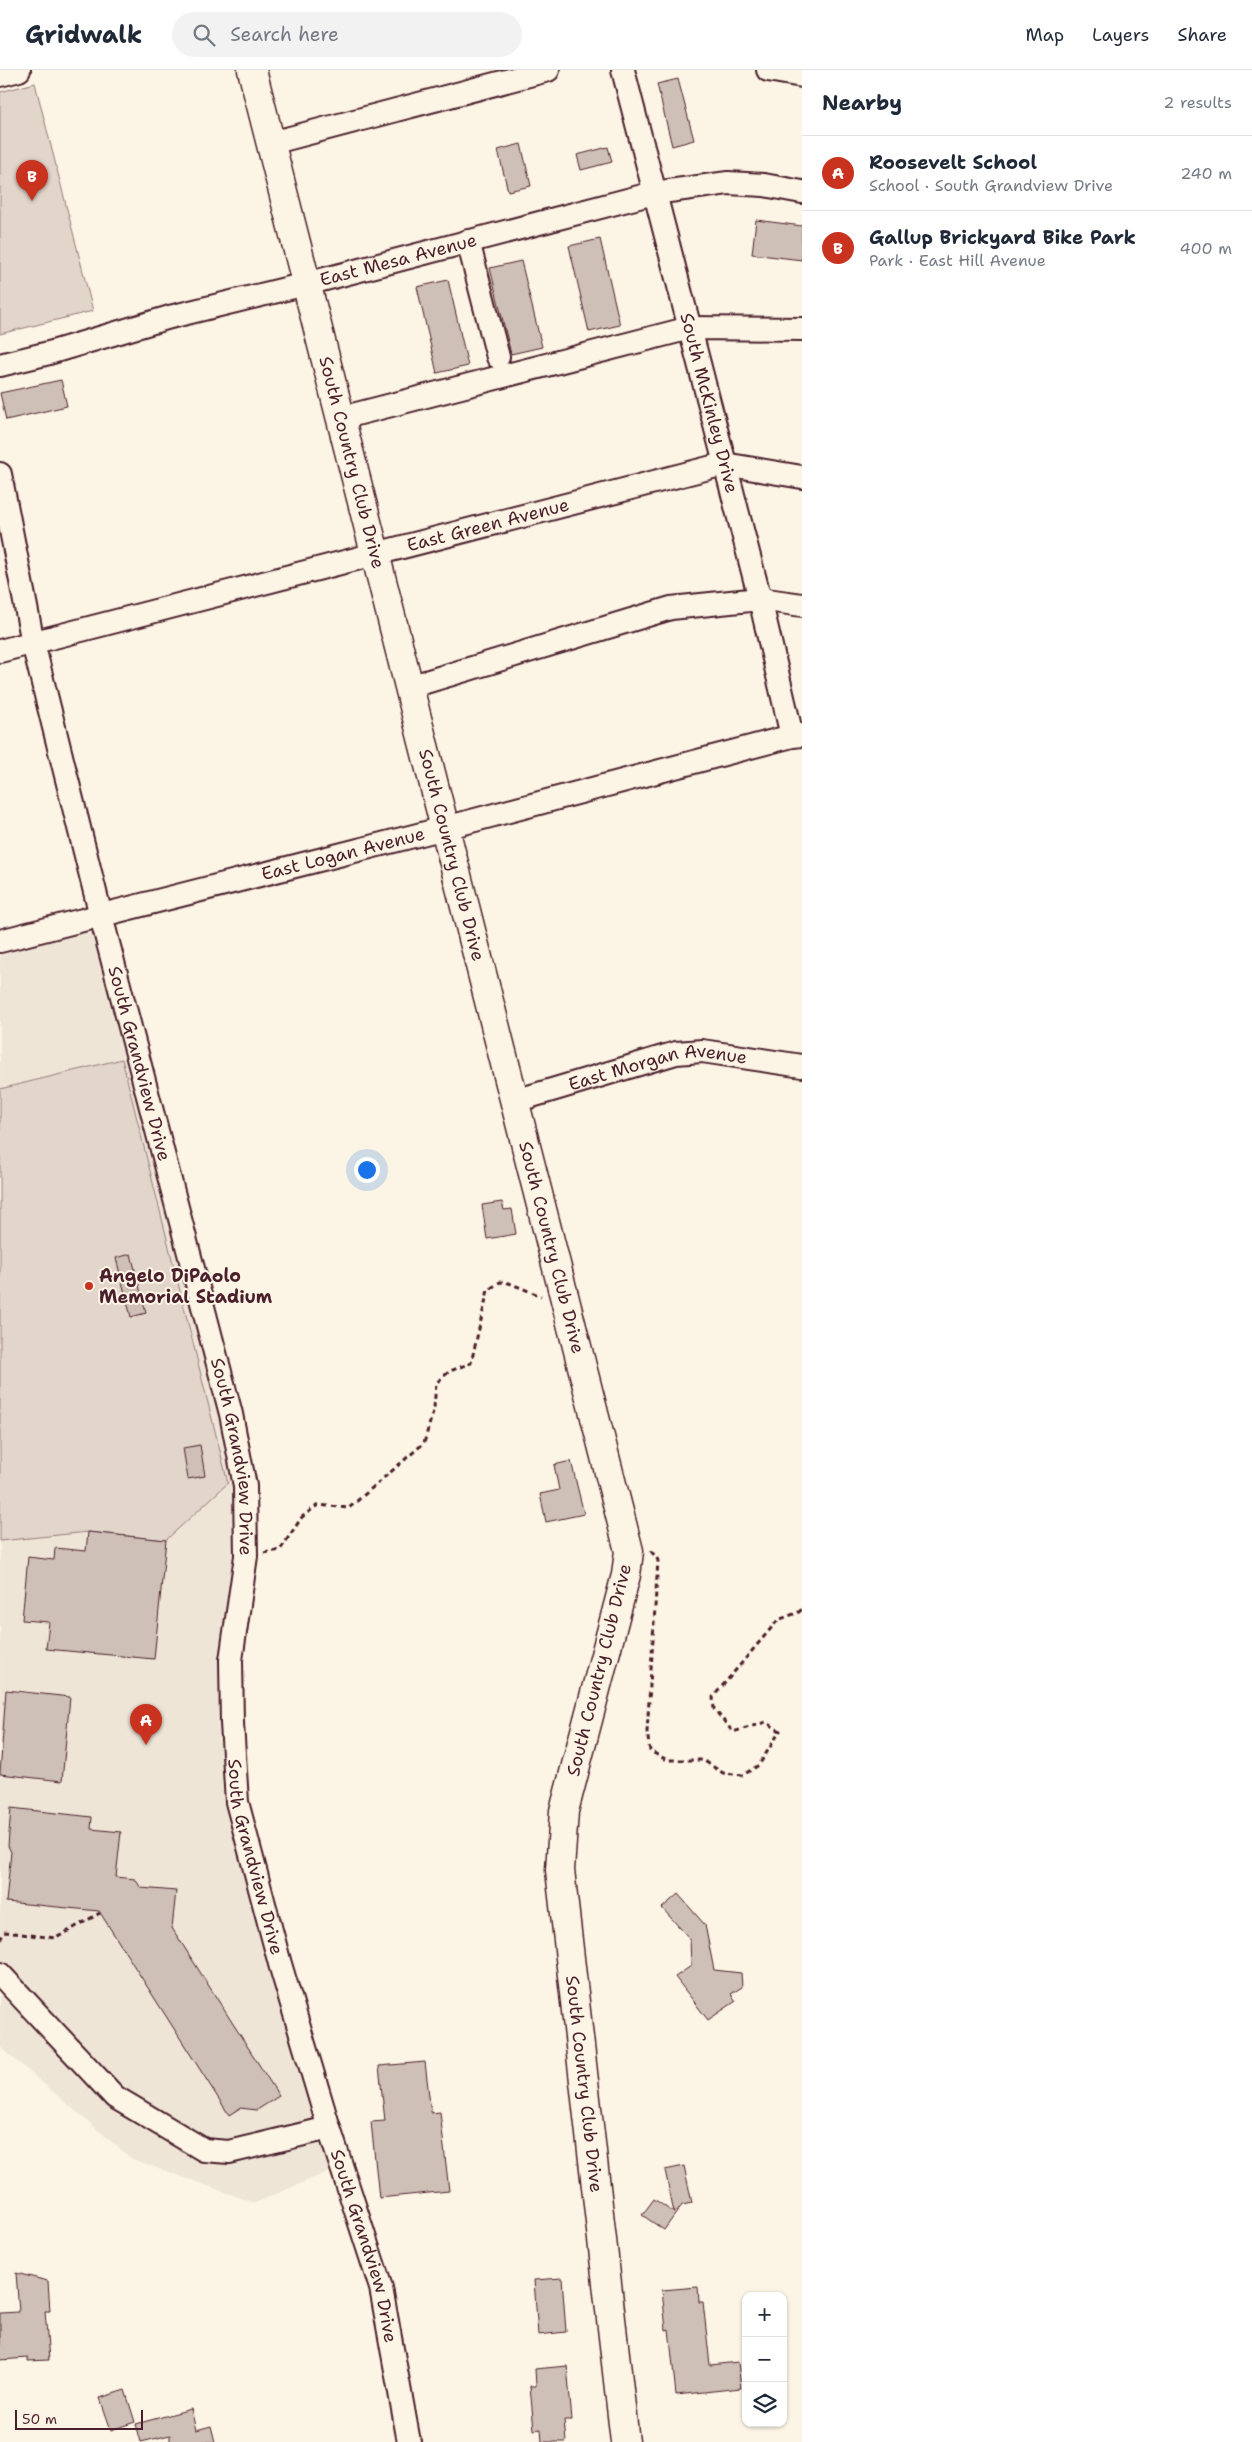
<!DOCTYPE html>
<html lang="en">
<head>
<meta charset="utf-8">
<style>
  :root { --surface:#fff; --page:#f2f2f3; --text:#1f2937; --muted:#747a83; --line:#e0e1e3; --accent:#c8321e }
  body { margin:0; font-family:"Shantell Sans",sans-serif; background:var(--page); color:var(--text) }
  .controls { position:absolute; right:15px; bottom:15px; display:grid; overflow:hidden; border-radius:10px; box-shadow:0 1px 4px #0004 }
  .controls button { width:45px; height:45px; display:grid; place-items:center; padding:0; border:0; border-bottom:1px solid var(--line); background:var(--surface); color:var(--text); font:25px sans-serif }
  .scale { position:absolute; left:15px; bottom:12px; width:128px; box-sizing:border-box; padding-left:5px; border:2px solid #4a1f2b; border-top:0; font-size:14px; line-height:18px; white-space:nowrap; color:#4a1f2b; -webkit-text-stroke:4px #fcf5e5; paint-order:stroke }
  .you { position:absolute; left:366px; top:1099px; width:18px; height:18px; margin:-12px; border:4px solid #fff; border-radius:50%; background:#1a73e8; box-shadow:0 0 0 8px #1a73e833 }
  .badge { display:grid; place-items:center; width:32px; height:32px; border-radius:50%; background:var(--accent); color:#fff; font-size:16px; font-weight:700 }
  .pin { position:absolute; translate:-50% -41px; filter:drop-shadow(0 1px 2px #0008) }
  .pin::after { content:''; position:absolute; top:26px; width:18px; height:15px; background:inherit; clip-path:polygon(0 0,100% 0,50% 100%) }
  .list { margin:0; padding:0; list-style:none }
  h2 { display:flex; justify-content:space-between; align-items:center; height:65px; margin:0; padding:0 20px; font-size:21px }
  h2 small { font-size:16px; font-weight:400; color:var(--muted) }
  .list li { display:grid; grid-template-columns:32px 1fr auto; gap:15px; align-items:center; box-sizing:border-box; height:75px; padding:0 20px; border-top:1px solid var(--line) }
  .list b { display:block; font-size:19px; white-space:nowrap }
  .list p { margin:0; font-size:16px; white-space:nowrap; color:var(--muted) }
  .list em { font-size:16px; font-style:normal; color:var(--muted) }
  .icon { flex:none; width:28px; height:28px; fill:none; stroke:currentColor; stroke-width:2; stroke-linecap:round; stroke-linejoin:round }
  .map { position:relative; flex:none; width:802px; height:2372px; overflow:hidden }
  header { display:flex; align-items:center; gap:30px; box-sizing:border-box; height:70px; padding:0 25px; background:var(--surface); border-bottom:1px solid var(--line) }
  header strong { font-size:24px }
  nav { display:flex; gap:28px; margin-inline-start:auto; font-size:18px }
  .search { width:350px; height:45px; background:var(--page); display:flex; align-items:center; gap:12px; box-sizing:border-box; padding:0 18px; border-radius:28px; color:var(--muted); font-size:19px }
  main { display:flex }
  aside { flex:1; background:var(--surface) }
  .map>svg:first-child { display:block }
  .built { fill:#eee5d7 }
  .green { fill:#e2d5ca; stroke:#967a7a }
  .building { fill:#cfc0b7; stroke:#4a1f2b }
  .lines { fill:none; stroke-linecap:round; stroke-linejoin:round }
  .minor-casing { stroke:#4a1f2b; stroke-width:26 }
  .major-casing { stroke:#4a1f2b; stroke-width:31 }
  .path { stroke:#4a1f2b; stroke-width:3; stroke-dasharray:5 4; stroke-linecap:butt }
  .minor { stroke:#fcf5e5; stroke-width:22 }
  .major { stroke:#fcf5e5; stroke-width:28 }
  .poi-dot { fill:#c8321e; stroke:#fcf5e5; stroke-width:2 }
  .labels { text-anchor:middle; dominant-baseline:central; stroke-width:4; stroke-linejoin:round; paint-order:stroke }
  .street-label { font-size:18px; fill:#4a1f2b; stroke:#fcf5e5 }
  .poi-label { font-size:18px; font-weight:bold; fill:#4a1f2b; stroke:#fcf5e5; text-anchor:start }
</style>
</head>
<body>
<header>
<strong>Gridwalk</strong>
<div class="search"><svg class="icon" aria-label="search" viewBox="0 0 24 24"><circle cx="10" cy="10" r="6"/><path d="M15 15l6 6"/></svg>Search here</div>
<nav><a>Map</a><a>Layers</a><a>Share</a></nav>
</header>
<main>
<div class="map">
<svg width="802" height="2372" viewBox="0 0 802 2372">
  <rect width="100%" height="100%" fill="#fcf5e5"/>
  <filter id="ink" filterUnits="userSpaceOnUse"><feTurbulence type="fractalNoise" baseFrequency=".02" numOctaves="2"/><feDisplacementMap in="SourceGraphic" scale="10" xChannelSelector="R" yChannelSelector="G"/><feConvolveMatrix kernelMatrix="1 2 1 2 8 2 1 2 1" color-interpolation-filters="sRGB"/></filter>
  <g filter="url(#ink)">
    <!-- built -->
    <polygon class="built" points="101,846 247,1412 237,1732 342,2096 255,2133 132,2089 0,1977 0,871"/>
    <!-- green -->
    <g class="green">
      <polygon points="35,13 93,241 0,264 0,22"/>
      <polygon points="122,989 228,1413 166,1470 88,1462 0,1471 0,1019"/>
    </g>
    <!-- building -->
    <g class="building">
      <polygon points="678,9 694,70 672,76 657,14"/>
      <polygon points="521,74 531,116 508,121 498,80"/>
      <polygon points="608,77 612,92 581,100 577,85"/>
      <polygon points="756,150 802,156 802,190 752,184"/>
      <polygon points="600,169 620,255 589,262 569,176"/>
      <polygon points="521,191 542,277 511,284 490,198"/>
      <polygon points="448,210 468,296 437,303 417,217"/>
      <polygon points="61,310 67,336 6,350 0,323"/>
      <polygon points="502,1132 504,1140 512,1139 516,1164 487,1169 482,1135"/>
      <polygon points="131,1184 146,1243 131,1247 116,1188"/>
      <polygon points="200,1375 205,1406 188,1409 183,1378"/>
      <polygon points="571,1391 584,1444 546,1452 540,1424 559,1420 554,1395"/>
      <polygon points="88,1462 166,1470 154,1589 46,1579 49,1552 22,1550 28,1487 54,1490 55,1478 86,1481"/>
      <polygon points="6,1620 70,1627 62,1711 0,1704"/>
      <polygon points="11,1738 92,1747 91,1759 121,1762 116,1807 135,1809 141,1818 176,1821 172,1858 279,2026 257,2040 240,2038 229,2045 99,1841 6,1832 11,1782 8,1776"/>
      <polygon points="678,1824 705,1855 714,1900 741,1903 742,1917 731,1924 736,1931 708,1950 675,1907 691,1896 690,1869 662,1838"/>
      <polygon points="425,1992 431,2043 440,2042 449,2121 379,2128 371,2052 385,2051 379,1996"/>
      <polygon points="684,2096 692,2133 682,2135 664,2160 642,2145 654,2129 674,2143 665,2100"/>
      <polygon points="16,2203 48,2211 50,2241 45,2241 49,2290 28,2291 28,2288 0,2290 0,2243 19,2242"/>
      <polygon points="562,2208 566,2262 538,2265 534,2210"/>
      <polygon points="698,2217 699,2232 703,2232 710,2295 738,2292 741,2318 676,2325 669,2259 666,2260 662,2220"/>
      <polygon points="567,2296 572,2350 564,2350 566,2372 542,2372 541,2359 534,2360 530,2316 536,2316 535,2299"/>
      <polygon points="125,2320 135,2352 111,2360 100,2328"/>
      <polygon points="191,2339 196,2360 211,2356 215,2372 170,2372 170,2365 141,2372 136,2354"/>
    </g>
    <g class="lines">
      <defs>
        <g id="minor">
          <path id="s1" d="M623 0 760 529 792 666"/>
          <polyline points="768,0 802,6"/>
          <polyline points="0,5 19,0"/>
          <polyline points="271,73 548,0"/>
          <polyline points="468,171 498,287"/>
          <path id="s2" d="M0 295 49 283 170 247 306 214 654 123 728 113 764 115 802 122"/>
          <polyline points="341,348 690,258 802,259"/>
          <path id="s3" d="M0 404 33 573 101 846 231 1344 245 1416 246 1486 231 1590 232 1653 237 1732 280 1894 329 2058 381 2218 409 2372"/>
          <path id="s4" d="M0 581 724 394 802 407"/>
          <polyline points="409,617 671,538 760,529 802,535"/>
          <path id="s5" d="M0 871 445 758 792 666 802 665"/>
          <path id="s6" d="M515 1031 676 983 702 981 802 996"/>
          <polyline points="0,1904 115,2027 204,2080 229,2082 329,2058"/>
        </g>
        <g id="major">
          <path id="s7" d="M252 0 629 1481 626 1505 564 1741 560 1800 625 2372"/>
        </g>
      </defs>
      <!-- minor casing -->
      <use href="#minor" class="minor-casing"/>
      <!-- major casing -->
      <use href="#major" class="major-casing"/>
      <!-- path -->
      <g class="path">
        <polyline points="651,1481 658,1490 647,1662 650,1681 667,1690 703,1690 723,1703 743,1705 759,1695 780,1661 766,1652 733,1662 714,1639 713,1627 778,1550 799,1542 802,1539"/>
        <polyline points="264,1483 280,1480 302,1447 318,1435 349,1438 424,1373 434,1338 436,1313 450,1301 471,1293 488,1220 500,1212 509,1213 541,1226"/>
        <polyline points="0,1870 4,1862 56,1868 100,1843"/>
      </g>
      <!-- minor -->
      <use href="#minor" class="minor"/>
      <!-- major -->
      <use href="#major" class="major"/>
    </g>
  </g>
  <!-- markers -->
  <circle class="poi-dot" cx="89" cy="1216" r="5"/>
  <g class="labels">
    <!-- street labels -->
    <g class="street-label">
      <text stroke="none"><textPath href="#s2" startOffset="412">East Mesa Avenue</textPath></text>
      <text stroke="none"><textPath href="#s1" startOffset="344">South McKinley Drive</textPath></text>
      <text stroke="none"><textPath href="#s7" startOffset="405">South Country Club Drive</textPath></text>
      <text stroke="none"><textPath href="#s4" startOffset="504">East Green Avenue</textPath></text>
      <text stroke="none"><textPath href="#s5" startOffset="354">East Logan Avenue</textPath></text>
      <text stroke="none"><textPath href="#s7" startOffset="810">South Country Club Drive</textPath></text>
      <text stroke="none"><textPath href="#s3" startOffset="606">South Grandview Drive</textPath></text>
      <text stroke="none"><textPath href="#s6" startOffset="148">East Morgan Avenue</textPath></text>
      <text stroke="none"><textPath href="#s7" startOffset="1215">South Country Club Drive</textPath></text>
      <text stroke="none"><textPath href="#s3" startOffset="1011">South Grandview Drive</textPath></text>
      <text transform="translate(599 1600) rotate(-76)">South Country Club Drive</text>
      <text stroke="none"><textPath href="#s3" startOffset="1416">South Grandview Drive</textPath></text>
      <text stroke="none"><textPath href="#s7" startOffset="2071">South Country Club Drive</textPath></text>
      <text stroke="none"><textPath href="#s3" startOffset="1821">South Grandview Drive</textPath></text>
    </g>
    <!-- poi labels -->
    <g class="poi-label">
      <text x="99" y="1206">Angelo DiPaolo<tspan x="99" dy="21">Memorial Stadium</tspan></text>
    </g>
  </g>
</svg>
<div class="controls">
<button>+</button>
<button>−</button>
<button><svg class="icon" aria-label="layers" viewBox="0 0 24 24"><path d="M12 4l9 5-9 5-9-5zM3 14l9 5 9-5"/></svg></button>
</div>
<div class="scale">50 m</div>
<div class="you"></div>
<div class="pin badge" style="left:146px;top:1675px">A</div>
<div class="pin badge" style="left:32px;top:131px">B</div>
</div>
<aside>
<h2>Nearby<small>2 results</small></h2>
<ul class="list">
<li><span class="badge">A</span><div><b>Roosevelt School</b><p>School · South Grandview Drive</p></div><em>240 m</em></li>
<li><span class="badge">B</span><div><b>Gallup Brickyard Bike Park</b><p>Park · East Hill Avenue</p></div><em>400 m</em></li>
</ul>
</aside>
</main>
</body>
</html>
